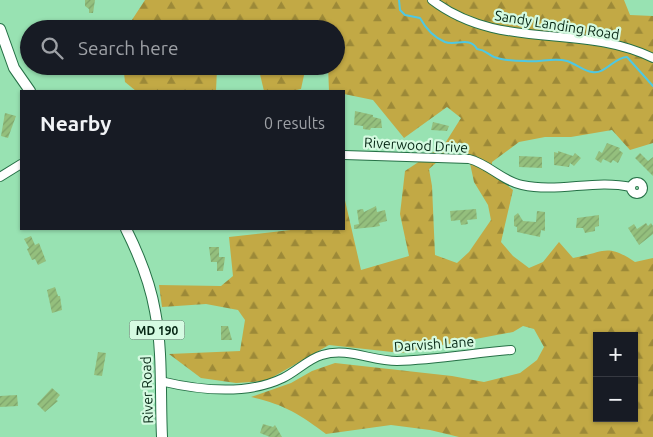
<!DOCTYPE html>
<html lang="en">
<head>
<meta charset="utf-8">
<style>
  :root { --surface:#171b24; --page:#242831; --text:#f1f3f6; --muted:#9ea1a6; --line:#363941 }
  body { margin:0; font-family:Ubuntu,sans-serif; background:var(--page); color:var(--text) }
  .controls { position:absolute; right:15px; bottom:15px; display:grid; overflow:hidden; border-radius:0px; box-shadow:0 1px 4px #0004 }
  .controls button { width:45px; height:45px; display:grid; place-items:center; padding:0; border:0; border-bottom:1px solid var(--line); background:var(--surface); color:var(--text); font:25px sans-serif }
  .list { margin:0; padding:0; list-style:none }
  h2 { display:flex; justify-content:space-between; align-items:center; height:65px; margin:0; padding:0 20px; font-size:21px }
  h2 small { font-size:16px; font-weight:400; color:var(--muted) }
  .icon { flex:none; width:28px; height:28px; fill:none; stroke:currentColor; stroke-width:2; stroke-linecap:round; stroke-linejoin:round }
  .map { position:relative; flex:none; width:653px; height:437px; overflow:hidden }
  .search { position:absolute; background:var(--surface); box-shadow:0 1px 4px #0004; left:20px; top:20px; width:325px; height:55px; display:flex; align-items:center; gap:12px; box-sizing:border-box; padding:0 18px; border-radius:28px; color:var(--muted); font-size:19px }
  .panel { position:absolute; background:var(--surface); box-shadow:0 1px 4px #0004; left:20px; top:90px; width:325px; height:140px; border-radius:0px }
  .map>svg:first-child { display:block }
  .forest { fill:url(#forest-firs); fill-rule:evenodd }
  .lines { fill:none; stroke-linecap:round; stroke-linejoin:round }
  .stream { stroke:#4ec8e3; stroke-width:2 }
  .building { fill:url(#building-hatch) }
  .minor-casing { stroke:#257046; stroke-width:10 }
  .major-casing { stroke:#257046; stroke-width:12 }
  .minor { stroke:#fff; stroke-width:8 }
  .major { stroke:#fff; stroke-width:10 }
  .labels { text-anchor:middle; dominant-baseline:central; stroke-width:4.5; stroke-linejoin:round; paint-order:stroke }
  .shield { fill:#d5fae1; stroke:#446652; stroke-width:1 }
  .shield-label { font-size:12px; font-weight:bold; fill:#062614 }
  .street-label { font-size:14px; fill:#062614; stroke:#d5fae1 }
</style>
</head>
<body>
<div class="map">
<svg width="653" height="437" viewBox="0 0 653 437">
  <defs>
    <pattern id="forest-firs" width="22" height="20" patternUnits="userSpaceOnUse" patternTransform="scale(1.25)"><rect width="22" height="20" fill="#c2a945"/><path d="M5 1l3.5 6h-7zM16 11l3.5 6h-7z" fill="#9c8938"/></pattern>
    <pattern id="building-hatch" width="6" height="6" patternUnits="userSpaceOnUse" patternTransform="scale(1.25)"><rect width="6" height="6" fill="#94bf7d"/><path d="M-1 1l2-2M0 6l6-6M5 7l2-2" fill="none" stroke="#7ea46b"/></pattern>
  </defs>
  <rect width="100%" height="100%" fill="#98e2b2"/>
  <!-- forest -->
  <g class="forest">
    <path d="M145 0H624L630 15 653 16V143L630 150 612 130 571 137H545L519 142 492 162V173L513 190 501 242 513 256 529 268 543 262 559 242 573 258C603 253 606 242 635 262L653 258V437H459L430 430 391 425 326 434C300 414 283 404 251 397L291 383 312 371 335 363 452 376 484 382 520 373 537 360 544 347 534 329 523 326 513 332 401 353 329 345 266 381 236 383 201 378 169 354 240 351 245 320 238 310 206 304 162 307 159 285 221 286 233 276 229 237 299 229H344V196L361 270 409 256 400 214 405 171 444 145 461 118 447 107 404 138 373 100 344 94V91H329L328 66H336V29H273L276 22 226 29H126ZM454 147 468 154 474 182 488 205 491 220 469 252 457 263 435 255 432 186 429 169ZM597 336H634V418H597Z"/>
    <polygon points="154,66 215,66 217,69 216,91 136,91 125,82 124,73"/>
    <polygon points="258,66 306,66 301,89 292,91 264,91"/>
  </g>
  <g class="lines">
    <!-- stream -->
    <path class="stream" d="M399 0 400 10 405 15 420 18C426 29 433 37 445 42 456 46 470 36 477 49 486 50 487 54 494 57 502 60 516 61 525 61 539 63 553 57 567 61 576 64 584 71 592 72 605 75 614 57 627 57L653 86"/>
  </g>
  <!-- building -->
  <g class="building">
    <polygon points="85,0 95,0 93,13 89,13 89,9 85,6"/>
    <polygon points="355,111 373,115 373,117 381,119 382,128 371,128 370,130 363,129 363,126 354,125"/>
    <polygon points="5,113 16,116 8,138 1,136"/>
    <polygon points="433,122 449,126 447,131 431,130"/>
    <polygon points="607,143 620,148 619,150 623,153 618,163 613,160 611,163 603,159 601,163 595,159 599,151 602,153"/>
    <polygon points="558,151 573,156 575,153 581,158 574,166 570,163 569,167 554,165 554,152 558,153"/>
    <polygon points="640,153 648,161 653,157 653,176 635,158"/>
    <polygon points="519,156 542,157 542,168 519,167"/>
    <polygon points="376,206 377,212 385,210 387,221 379,223 380,226 374,227 354,229 354,225 359,224 357,210 363,209 364,212"/>
    <polygon points="476,209 477,219 467,220 468,224 461,225 460,220 451,221 450,211"/>
    <polygon points="537,211 545,212 545,231 541,230 540,237 517,232 517,227 514,226 514,216 518,213 523,221 536,222"/>
    <polygon points="599,215 599,226 595,227 595,231 585,233 583,228 576,228 577,218"/>
    <polygon points="646,223 648,226 651,223 653,226 653,234 639,245 628,228 634,224 637,229"/>
    <polygon points="31,236 35,245 39,243 46,261 38,265 35,259 32,260 27,249 29,248 24,239"/>
    <polygon points="209,247 219,247 219,257 225,257 223,271 217,271 217,262 211,262"/>
    <polygon points="55,287 58,296 60,296 62,310 52,313 47,290"/>
    <polygon points="221,326 228,326 232,340 221,340"/>
    <polygon points="98,352 106,353 102,376 94,375"/>
    <polygon points="52,388 60,395 56,400 58,401 45,412 37,404"/>
    <polygon points="17,395 18,406 0,407 0,396"/>
    <polygon points="263,424 273,427 275,425 282,437 270,437 260,433"/>
  </g>
  <g class="lines">
    <defs>
      <g id="minor">
        <path d="M432 0C500 52 582 23 653 58"/>
        <path d="M344 155 469 159C489 164 502 181 522 185 558 193 595 179 631 187"/>
        <polyline points="0,177 21,164"/>
        <circle cx="637" cy="188" r="6"/>
        <path d="M160 381C198 390 246 396 283 378 296 372 308 359 322 355 347 347 372 361 397 361 435 360 474 353 511 350"/>
      </g>
      <g id="major">
        <polyline points="0,29 14,68 30,91"/>
        <path d="M126 229C139 255 150 282 155 311 163 352 160 396 162 437"/>
      </g>
    </defs>
    <!-- minor casing -->
    <use href="#minor" class="minor-casing"/>
    <!-- major casing -->
    <use href="#major" class="major-casing"/>
    <!-- minor -->
    <use href="#minor" class="minor"/>
    <!-- major -->
    <use href="#major" class="major"/>
  </g>
  <g class="labels">
    <!-- shield labels -->
    <rect class="shield" x="129.5" y="320.5" width="55" height="19" rx="4"/>
    <g class="shield-label">
      <text x="157" y="330">MD 190</text>
    </g>
    <!-- street labels -->
    <g class="street-label">
      <text transform="translate(557 25) rotate(9)">Sandy Landing Road</text>
      <text transform="translate(416 145) rotate(3)">Riverwood Drive</text>
      <text transform="translate(434 344) rotate(-4)">Darvish Lane</text>
      <text transform="translate(147 390) rotate(-92)">River Road</text>
    </g>
  </g>
</svg>
<div class="controls">
<button>+</button>
<button>−</button>
</div>
<div class="search"><svg class="icon" aria-label="search" viewBox="0 0 24 24"><circle cx="10" cy="10" r="6"/><path d="M15 15l6 6"/></svg>Search here</div>
<section class="panel">
<h2>Nearby<small>0 results</small></h2>
<ul class="list">
</ul>
</section>
</div>
</body>
</html>
